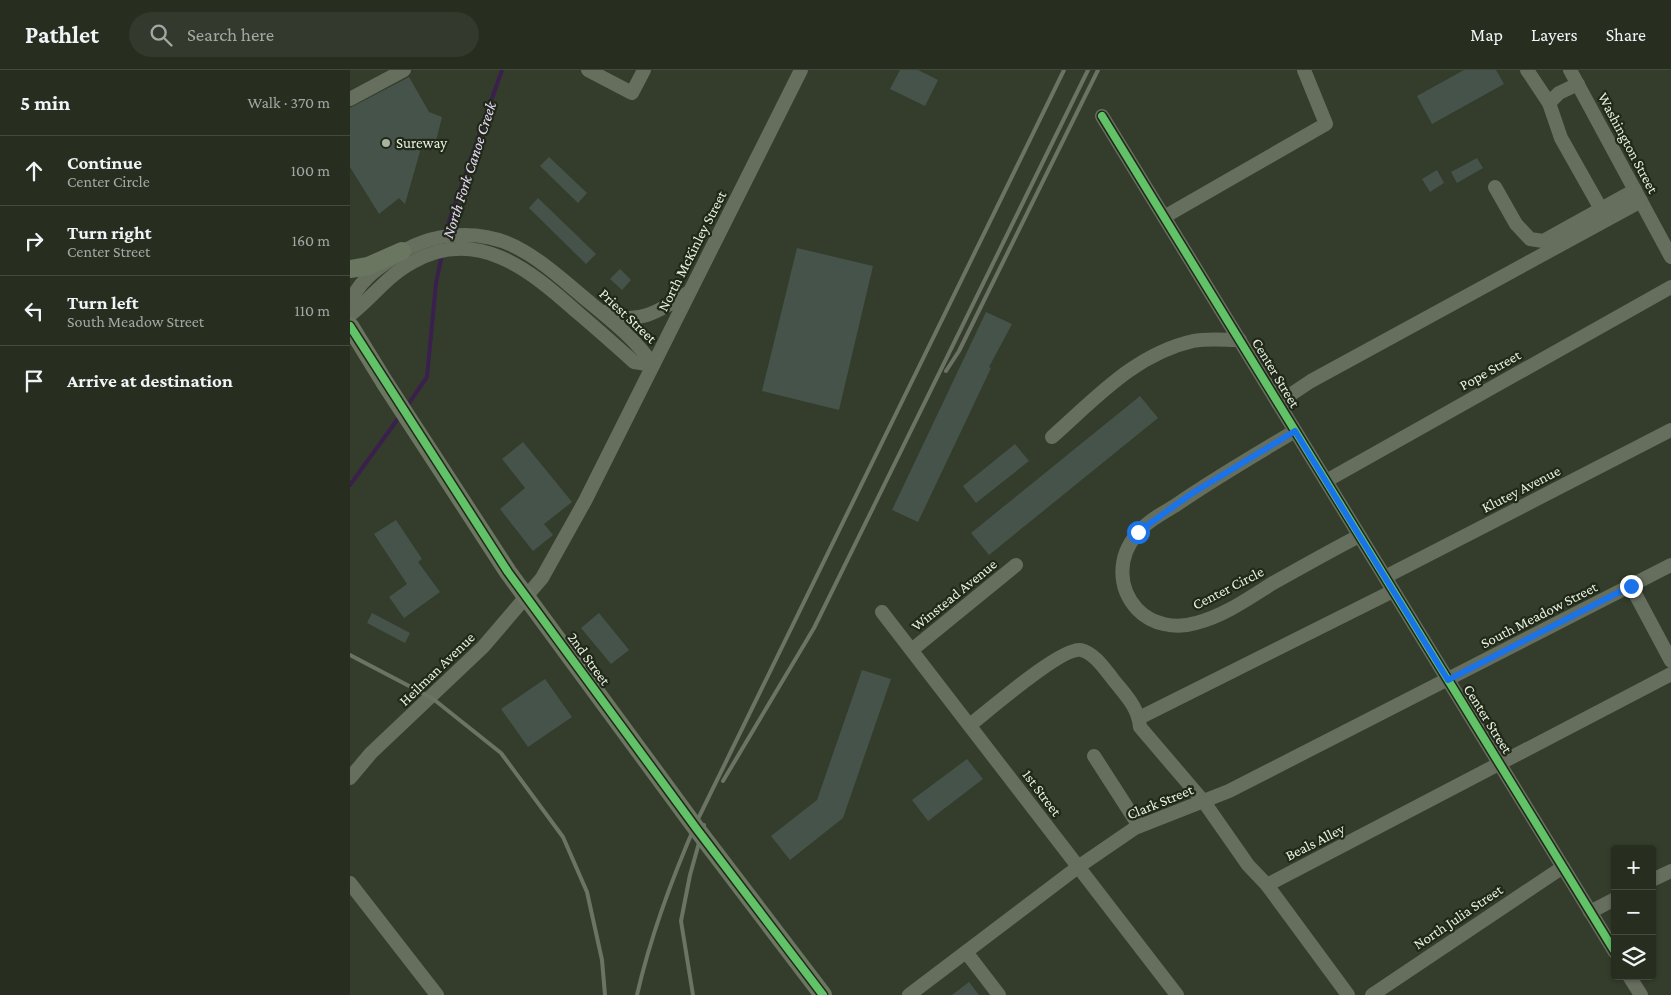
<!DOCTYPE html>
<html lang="en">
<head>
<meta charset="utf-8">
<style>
  :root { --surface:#272e20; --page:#333a2d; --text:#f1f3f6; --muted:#a4a8a5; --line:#434a3e }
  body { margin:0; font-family:"Crimson Pro",serif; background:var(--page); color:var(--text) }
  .controls { position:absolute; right:15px; bottom:15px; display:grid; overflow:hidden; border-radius:5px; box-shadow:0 1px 4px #0004 }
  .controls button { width:45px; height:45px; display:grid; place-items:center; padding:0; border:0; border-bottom:1px solid var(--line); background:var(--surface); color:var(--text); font:25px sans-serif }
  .stop { position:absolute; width:15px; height:15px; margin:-11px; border:4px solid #1a73e8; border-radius:50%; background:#fff }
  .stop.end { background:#1a73e8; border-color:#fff; box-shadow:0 1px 5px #0008 }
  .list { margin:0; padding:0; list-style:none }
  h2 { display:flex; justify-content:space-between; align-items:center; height:65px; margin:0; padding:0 20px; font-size:21px }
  h2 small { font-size:16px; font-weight:400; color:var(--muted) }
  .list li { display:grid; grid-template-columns:32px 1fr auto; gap:15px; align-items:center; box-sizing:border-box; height:70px; padding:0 20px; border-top:1px solid var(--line) }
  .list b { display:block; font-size:19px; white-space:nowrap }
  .list p { margin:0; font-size:16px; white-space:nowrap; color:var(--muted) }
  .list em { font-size:16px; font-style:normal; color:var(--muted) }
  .icon { flex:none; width:28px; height:28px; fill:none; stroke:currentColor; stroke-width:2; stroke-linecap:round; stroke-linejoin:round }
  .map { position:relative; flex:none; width:1321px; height:925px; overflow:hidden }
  header { display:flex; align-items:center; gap:30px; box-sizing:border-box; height:70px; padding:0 25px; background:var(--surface); border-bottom:1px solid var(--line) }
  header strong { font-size:24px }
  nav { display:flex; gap:28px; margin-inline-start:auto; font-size:18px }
  .search { width:350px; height:45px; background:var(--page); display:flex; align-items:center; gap:12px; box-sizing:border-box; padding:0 18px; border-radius:28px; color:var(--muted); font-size:19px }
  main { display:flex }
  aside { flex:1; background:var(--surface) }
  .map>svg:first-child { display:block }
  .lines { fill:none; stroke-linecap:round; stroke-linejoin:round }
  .stream { stroke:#3a204c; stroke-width:4 }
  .building { fill:#46534a }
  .minor { stroke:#666e5e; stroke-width:14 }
  .major { stroke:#6b7661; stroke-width:18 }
  .rail { stroke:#6b7365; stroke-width:4 }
  .major-bridge { stroke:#6b7661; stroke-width:18 }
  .cycleway-casing { stroke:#202819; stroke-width:11 }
  .cycleway { stroke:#61c268; stroke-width:8 }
  .route { stroke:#1a73e8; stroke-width:6 }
  .poi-dot { fill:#a8b29f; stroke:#202819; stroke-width:2 }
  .labels { text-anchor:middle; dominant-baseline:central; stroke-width:4.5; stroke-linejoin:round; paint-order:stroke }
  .poi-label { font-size:15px; fill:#e7f1de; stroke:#202819; text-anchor:start }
  .street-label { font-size:15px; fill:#e7f1de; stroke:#202819 }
  .water-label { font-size:16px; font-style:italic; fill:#ebd9fa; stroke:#202819 }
</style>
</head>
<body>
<header>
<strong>Pathlet</strong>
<div class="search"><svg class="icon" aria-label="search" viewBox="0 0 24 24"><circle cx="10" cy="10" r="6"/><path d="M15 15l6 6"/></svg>Search here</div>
<nav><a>Map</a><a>Layers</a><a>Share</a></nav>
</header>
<main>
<aside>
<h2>5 min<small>Walk · 370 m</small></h2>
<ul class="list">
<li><svg class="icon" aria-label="ahead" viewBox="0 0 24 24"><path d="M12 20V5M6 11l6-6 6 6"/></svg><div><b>Continue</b><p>Center Circle</p></div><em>100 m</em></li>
<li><svg class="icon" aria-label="right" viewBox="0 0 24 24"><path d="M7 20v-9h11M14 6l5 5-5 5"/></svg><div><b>Turn right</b><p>Center Street</p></div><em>160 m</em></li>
<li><svg class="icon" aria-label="left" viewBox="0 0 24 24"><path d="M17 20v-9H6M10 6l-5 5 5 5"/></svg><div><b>Turn left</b><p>South Meadow Street</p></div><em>110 m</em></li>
<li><svg class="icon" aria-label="arrive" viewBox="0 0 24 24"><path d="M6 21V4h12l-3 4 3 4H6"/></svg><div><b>Arrive at destination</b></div></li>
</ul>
</aside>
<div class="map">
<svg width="1321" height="925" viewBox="0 0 1321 925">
  <rect width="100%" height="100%" fill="#343d2b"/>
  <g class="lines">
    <!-- stream -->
    <g class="stream">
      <polyline points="96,164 100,148 152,0"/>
      <polyline points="57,336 77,307 86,213 92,185"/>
      <polyline points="0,415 50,346"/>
    </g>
  </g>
  <!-- building -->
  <g class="building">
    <polygon points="550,0 568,0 588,10 575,36 540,19"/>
    <polygon points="1114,0 1146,0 1154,14 1082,54 1067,26"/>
    <polygon points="59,7 79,42 92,47 85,75 73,71 55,134 49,128 29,144 0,97 0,38"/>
    <polygon points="199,87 237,123 228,133 190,96"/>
    <polygon points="1127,88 1133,98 1107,113 1101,102"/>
    <polygon points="1087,100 1094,113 1080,122 1072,109"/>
    <polygon points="188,128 246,184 236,194 179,138"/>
    <polygon points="447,178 523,196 489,340 412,321"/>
    <polygon points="270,199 281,210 272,220 260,209"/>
    <polygon points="636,242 662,254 639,297 641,298 568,452 542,440"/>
    <polygon points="790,326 808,348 639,485 621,463"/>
    <polygon points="173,372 222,432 194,454 203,465 183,481 150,439 175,418 152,389"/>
    <polygon points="665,374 679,391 626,433 613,416"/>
    <polygon points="46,450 72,489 68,492 90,522 54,548 39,527 57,514 24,464"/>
    <polygon points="22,543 60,563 55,573 17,553"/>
    <polygon points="249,543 279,580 261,594 231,558"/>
    <polygon points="512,600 541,609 493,748 440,790 421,766 467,730"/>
    <polygon points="195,609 222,647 178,677 151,639"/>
    <polygon points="617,689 633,709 578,751 562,730"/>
    <polygon points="619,912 629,925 602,925"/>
  </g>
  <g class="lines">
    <!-- minor -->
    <g class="minor">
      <polyline points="238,0 282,23 294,0"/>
      <polyline points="1177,0 1199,33"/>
      <polyline points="1220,0 1321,187"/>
      <polyline points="1228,14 1209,23 1199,33 1211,68 1251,139"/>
      <polyline points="0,29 54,0"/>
      <polyline points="752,46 1265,882"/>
      <polyline points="1145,117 1166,154 1180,169 1193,171 1285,120"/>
      <polyline points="814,147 976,54 954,0"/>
      <path d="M0 234C7 213 25 200 43 188 81 160 135 157 175 182 196 194 214 211 232 226 257 247 285 268 303 295"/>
      <path d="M255 242C286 258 313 239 339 222"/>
      <path d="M0 245C21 229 37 206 61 193 126 155 180 200 227 242 246 258 265 275 284 292L303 295"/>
      <polyline points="928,333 961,311 1291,131"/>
      <path d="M945 361C905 385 865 408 826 435 813 443 797 451 787 464 768 486 767 517 787 539 802 555 826 559 846 553 874 546 899 528 923 513 952 497 980 481 1009 466"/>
      <path d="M702 367C745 329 785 284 843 271 858 268 875 270 890 270"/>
      <polyline points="976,411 1321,217"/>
      <polyline points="1035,507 1321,360"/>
      <polyline points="1281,516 1321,591"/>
      <polyline points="532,542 827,925"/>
      <polyline points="563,579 666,495"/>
      <polyline points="789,648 1043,521"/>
      <path d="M620 655C638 641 712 576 731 580 744 583 754 598 762 608 775 625 788 636 790 657L854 732 898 795 917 815"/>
      <polyline points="744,686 789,756"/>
      <polyline points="0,708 21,683 133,577 192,508 235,431 451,0"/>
      <polyline points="1302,810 1321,801"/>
      <polyline points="0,813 87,925"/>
      <polyline points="1240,842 1265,829"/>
      <polyline points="616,882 649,925"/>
      <polyline points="1279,906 1291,925"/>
      <polyline points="559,925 728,797 785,758 879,721 1321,495"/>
      <polyline points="998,925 917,815 1321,604"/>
      <polyline points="1022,925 1213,797"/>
    </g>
    <!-- major -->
    <g class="major">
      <polyline points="0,199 18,196 52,181"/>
      <polyline points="0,256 35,313"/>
    </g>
    <!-- rail -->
    <g class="rail">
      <polyline points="596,301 609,281 748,0"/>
      <polyline points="0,585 82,628 151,683 213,767 237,822 252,890 255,925"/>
      <polyline points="373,711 464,558 738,0"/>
      <path d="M287 925C301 864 322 808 347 751L714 0"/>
      <polyline points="343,925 331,851 340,805 354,755"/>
    </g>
    <!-- major-bridge -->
    <polyline class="major-bridge" points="35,313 158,502 346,758 473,925"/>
    <defs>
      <g id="cycleway">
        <polyline points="752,46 1265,882"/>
        <polyline points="0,256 158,502 346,758 473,925"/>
      </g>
    </defs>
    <!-- cycleway casing -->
    <use href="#cycleway" class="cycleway-casing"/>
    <!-- cycleway -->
    <use href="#cycleway" class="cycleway"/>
  </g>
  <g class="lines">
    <!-- route -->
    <polyline class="route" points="788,462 841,424 945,361 1098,610 1281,516"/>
  </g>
  <!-- markers -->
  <circle class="poi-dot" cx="36" cy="73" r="5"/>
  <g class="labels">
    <!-- poi labels -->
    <g class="poi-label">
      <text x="46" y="73">Sureway</text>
    </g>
    <!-- street labels -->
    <g class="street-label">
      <text transform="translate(1278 73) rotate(62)">Washington Street</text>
      <text transform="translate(342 181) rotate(-63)">North McKinley Street</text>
      <text transform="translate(278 246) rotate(43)">Priest Street</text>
      <text transform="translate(1140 300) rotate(-29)">Pope Street</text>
      <text transform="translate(926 303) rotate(59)">Center Street</text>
      <text transform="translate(1171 419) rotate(-27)">Klutey Avenue</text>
      <text transform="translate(878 518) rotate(-27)">Center Circle</text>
      <text transform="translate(604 525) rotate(-39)">Winstead Avenue</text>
      <text transform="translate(1189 545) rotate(-27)">South Meadow Street</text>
      <text transform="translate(239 589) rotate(54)">2nd Street</text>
      <text transform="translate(87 599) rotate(-44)">Heilman Avenue</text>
      <text transform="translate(1138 649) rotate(58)">Center Street</text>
      <text transform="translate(692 723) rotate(53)">1st Street</text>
      <text transform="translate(810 732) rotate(-22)">Clark Street</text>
      <text transform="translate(965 772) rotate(-27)">Beals Alley</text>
      <text transform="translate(1108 847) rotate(-34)">North Julia Street</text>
    </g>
    <!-- water labels -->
    <g class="water-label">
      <text transform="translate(119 100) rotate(-72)">North Fork Canoe Creek</text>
    </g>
  </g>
</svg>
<div class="controls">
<button>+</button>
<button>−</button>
<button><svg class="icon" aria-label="layers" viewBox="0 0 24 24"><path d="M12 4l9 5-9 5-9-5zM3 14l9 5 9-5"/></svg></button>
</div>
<div class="stop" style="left:788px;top:462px"></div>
<div class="stop end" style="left:1281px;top:516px"></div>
</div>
</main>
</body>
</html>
